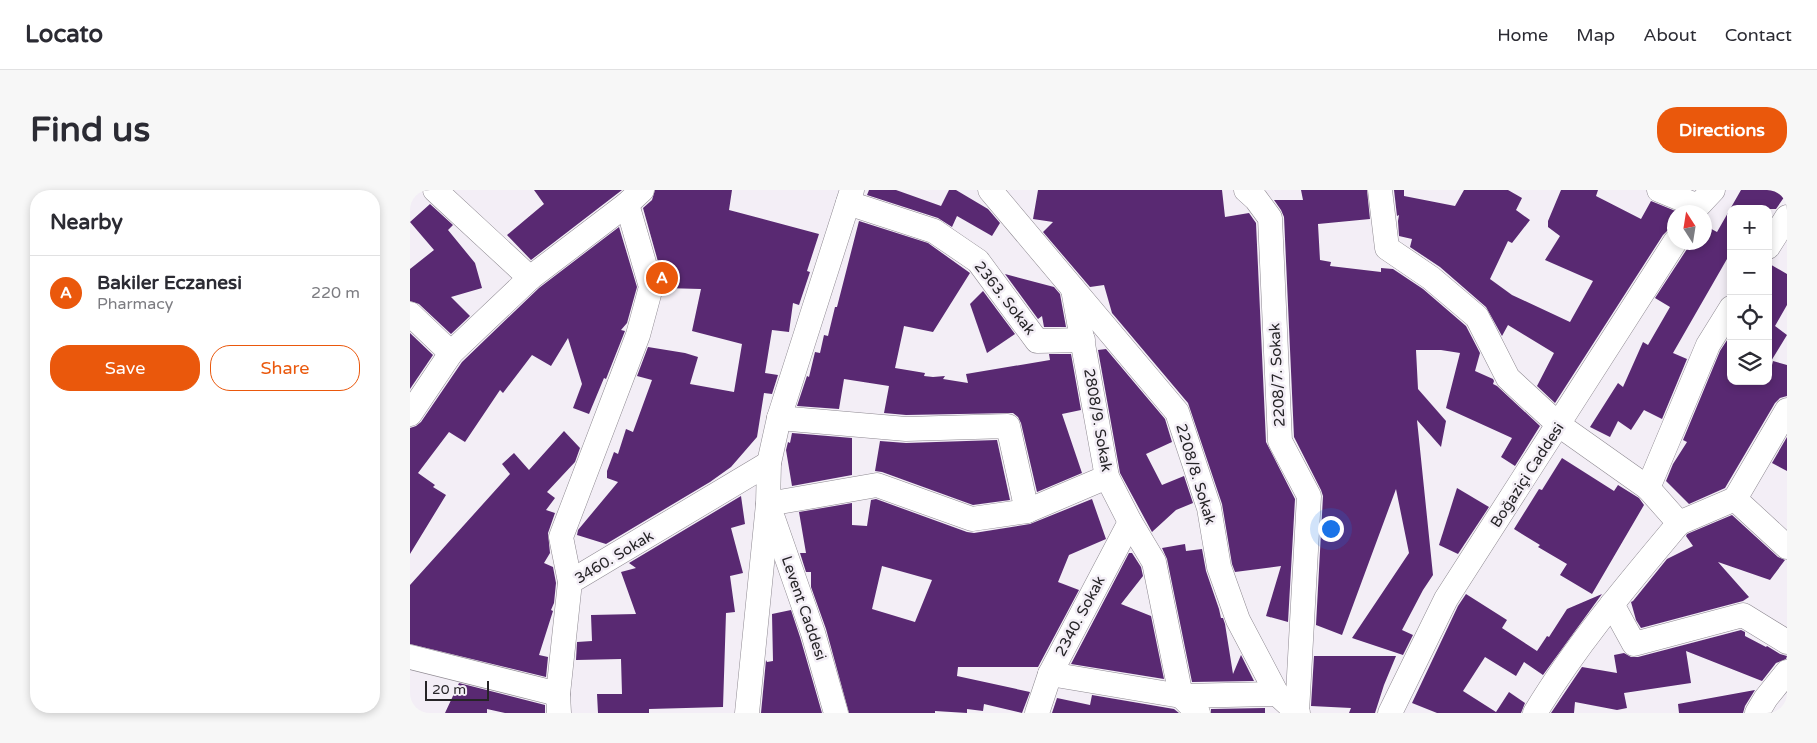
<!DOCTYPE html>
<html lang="en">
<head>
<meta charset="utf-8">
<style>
  :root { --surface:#fff; --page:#f7f7f7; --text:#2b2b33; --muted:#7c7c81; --line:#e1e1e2; --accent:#ea580c }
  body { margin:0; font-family:"Varela Round",sans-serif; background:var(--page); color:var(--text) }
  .controls { position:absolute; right:15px; top:15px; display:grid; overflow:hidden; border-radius:10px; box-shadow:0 2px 8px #0003 }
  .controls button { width:45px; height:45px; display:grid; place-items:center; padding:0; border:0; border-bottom:1px solid var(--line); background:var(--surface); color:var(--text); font:25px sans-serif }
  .compass { position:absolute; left:1257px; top:15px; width:45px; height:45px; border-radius:50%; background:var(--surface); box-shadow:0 2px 8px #0003; rotate:348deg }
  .scale { position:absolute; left:15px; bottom:12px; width:64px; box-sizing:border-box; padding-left:5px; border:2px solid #262427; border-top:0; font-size:14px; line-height:18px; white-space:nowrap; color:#262427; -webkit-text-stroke:4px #f3eef6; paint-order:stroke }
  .you { position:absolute; left:920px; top:338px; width:18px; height:18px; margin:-12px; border:4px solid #fff; border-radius:50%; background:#1a73e8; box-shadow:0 0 0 8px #1a73e833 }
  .badge { display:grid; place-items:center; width:32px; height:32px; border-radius:50%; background:var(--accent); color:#fff; font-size:16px; font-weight:700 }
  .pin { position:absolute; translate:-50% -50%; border:2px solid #fff; box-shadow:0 1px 5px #0006 }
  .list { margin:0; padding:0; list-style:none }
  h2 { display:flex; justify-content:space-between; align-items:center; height:65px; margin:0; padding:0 20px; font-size:21px }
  h2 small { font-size:16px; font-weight:400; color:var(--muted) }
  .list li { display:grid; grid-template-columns:32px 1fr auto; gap:15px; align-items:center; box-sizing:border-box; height:75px; padding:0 20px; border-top:1px solid var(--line) }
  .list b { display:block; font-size:19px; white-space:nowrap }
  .list p { margin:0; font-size:16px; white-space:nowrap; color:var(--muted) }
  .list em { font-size:16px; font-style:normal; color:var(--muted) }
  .actions { display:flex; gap:10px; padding:15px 20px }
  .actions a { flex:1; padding:11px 0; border:1px solid var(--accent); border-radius:20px; text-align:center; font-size:18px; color:var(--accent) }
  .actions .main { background:var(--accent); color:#fff }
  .icon { flex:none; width:28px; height:28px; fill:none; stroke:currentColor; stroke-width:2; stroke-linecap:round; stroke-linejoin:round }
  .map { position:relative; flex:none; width:1377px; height:523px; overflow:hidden; border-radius:20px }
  header { display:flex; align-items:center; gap:30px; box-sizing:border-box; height:70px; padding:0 25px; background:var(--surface); border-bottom:1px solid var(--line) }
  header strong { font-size:24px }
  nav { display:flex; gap:28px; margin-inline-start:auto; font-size:18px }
  .intro { display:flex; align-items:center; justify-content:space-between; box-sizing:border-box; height:120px; padding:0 30px }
  h1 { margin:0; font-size:35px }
  .button { padding:12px 22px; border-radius:20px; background:var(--accent); color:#fff; font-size:18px; font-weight:700 }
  main { display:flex; gap:30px; padding:0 30px }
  aside { flex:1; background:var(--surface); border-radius:20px; box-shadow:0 2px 8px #0003 }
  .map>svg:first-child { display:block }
  .building { fill:#592972; fill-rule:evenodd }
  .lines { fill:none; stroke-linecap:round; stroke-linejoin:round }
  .minor-casing { stroke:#8e8991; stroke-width:25 }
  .minor { stroke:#fff; stroke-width:24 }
  .labels { text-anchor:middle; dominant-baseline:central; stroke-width:5; stroke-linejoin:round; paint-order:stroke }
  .street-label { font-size:15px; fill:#262427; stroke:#f3eef6 }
</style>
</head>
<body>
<header>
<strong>Locato</strong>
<nav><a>Home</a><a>Map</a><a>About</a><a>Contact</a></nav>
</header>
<div class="intro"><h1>Find us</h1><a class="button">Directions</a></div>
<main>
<aside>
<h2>Nearby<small></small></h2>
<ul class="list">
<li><span class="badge">A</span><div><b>Bakiler Eczanesi</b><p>Pharmacy</p></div><em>220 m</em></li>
</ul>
<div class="actions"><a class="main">Save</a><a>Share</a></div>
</aside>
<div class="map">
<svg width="1377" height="523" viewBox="0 0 1377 523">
  <rect width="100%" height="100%" fill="#f3eef6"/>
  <!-- building -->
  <g class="building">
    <polygon points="124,0 212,0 121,70 97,45 134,14"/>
    <polygon points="245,0 322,0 319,20 409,44 397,81 400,82 389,115 383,113 379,142 362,140 355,183 368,185 362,204 354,203 347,247 321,277 300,292 196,354 167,345 168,340 208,292 197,288 197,281 204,262 208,264 216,239 223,242 242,190 227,186 238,157 275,163 288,167 280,194 324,202 332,154 282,141 291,99 254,98 254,93 233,18 242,10"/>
    <polygon points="459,0 486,0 531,16 539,0 546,0 578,19 590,33 582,46 547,26 542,37 528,28 457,5"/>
    <polygon points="628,0 812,0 815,27 839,23 846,33 856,252 885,309 878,432 856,426 871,376 825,382 822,374 812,314 778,213 702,123 694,95 680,97 633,42 643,32 623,29"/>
    <polygon points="891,0 957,0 960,29 908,34 910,70 921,72 920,76 971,82 971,78 983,79 1013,99 1056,136 1070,163 1065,181 1083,189 1084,191 1083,194 1087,196 1130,236 1105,276 1091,267 1102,248 1036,218 1050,163 1031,160 1006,160 1008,199 1036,231 1031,257 1007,230 1023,385 1013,400 992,440 1003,445 993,465 942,448 999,363 986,299 932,445 906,435 913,306 911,300 884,247 874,27 871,20 864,10 893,10"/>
    <polygon points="984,0 994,0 994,6 1045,16 1054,0 1098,0 1112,8 1106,20 1120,30 1102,53 1098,51 1080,89 1102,105 1160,132 1183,91 1135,70 1150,46 1138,37 1138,31 1151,0 1188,0 1186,6 1231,29 1241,11 1268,22 1264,22 1264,38 1258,40 1253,45 1145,213 1127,196 1144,163 1098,135 1092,146 1076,117 1030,77 1000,57 1002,49 989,46 988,31 989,25 987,26"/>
    <polygon points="1331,0 1377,0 1377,3 1366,19 1321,19 1321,62 1263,163 1277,169 1252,229 1234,220 1221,240 1208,231 1200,247 1180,237 1208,193 1213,197 1233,152 1238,155 1260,117 1245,108 1277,59 1279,52 1294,52 1294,35 1307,42"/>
    <polygon points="20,14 43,35 38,40 65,73 72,98 41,107 60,126 41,144 9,114 0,111 0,79 24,60 0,32"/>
    <polygon points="449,31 518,53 560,83 523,142 494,136 485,178 515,183 514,186 523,187 535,186 533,189 558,193 556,184 640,170 639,164 661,164 671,220 652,224 672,283 627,302 611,233 608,227 603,223 496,225 474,223 479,196 434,189 429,219 387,216 397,186 399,187 405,162 410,163 414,145 418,146 425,117 427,117"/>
    <polygon points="209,37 227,97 217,133 211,140 215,141 196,189 194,188 179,224 163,218 172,194 158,148 141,176 122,165 93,203 90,200 55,252 39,242 8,283 25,295 23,297 36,305 0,364 0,238 6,236 11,232 52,172 129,98"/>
    <polygon points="1358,73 1377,84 1377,115 1365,136 1377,145 1358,176"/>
    <polygon points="595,84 644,97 650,104 656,137 634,137 632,126 628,129"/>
    <polygon points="573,101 605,144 577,163 560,114"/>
    <polygon points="0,143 23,165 0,199"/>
    <polygon points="1321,144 1321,191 1358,191 1363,171 1377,175 1377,206 1370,208 1365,213 1315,298 1279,314 1256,291 1263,274 1277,252 1273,250 1310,161"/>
    <polygon points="696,159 755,229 762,252 736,264 752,295 774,286 783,313 766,320 742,342 710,283 688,160"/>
    <polygon points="154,241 170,258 165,272 137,302 145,308 136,320 145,323 138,343 140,363 134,373 143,377 146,393 144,413 141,420 143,421 129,465 138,467 136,487 0,454 0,395 100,284 92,274 104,263 119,280"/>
    <polygon points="382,243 442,248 442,285 382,296 376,260 378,252 380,253"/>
    <polygon points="1377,247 1377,281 1362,273"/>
    <polygon points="587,250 600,310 563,315 472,282 465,281 470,251 496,253"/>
    <polygon points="1152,268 1204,301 1208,295 1229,308 1234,315 1182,404 1150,385 1157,374 1128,357 1130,355 1104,339 1129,299 1132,300"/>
    <polygon points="1047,298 1079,317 1048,364 1029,355"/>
    <polygon points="331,306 335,334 321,338 333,383 320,386 325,422 316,423 313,517 239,519 239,523 188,523 187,504 212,504 211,469 166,470 167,452 182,451 181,425 226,424 211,382 226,378 219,373"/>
    <path d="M466 309 557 342 564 343 620 334 682 309 696 349 659 365 648 392 669 400 628 477H548L547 486 620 502 612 523 574 514 573 521 557 519V523L525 521V523H439L416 439 401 397V382H396L390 363H396L389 322 442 313V335L457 336 461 310ZM472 376 522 390 505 432 462 419Z"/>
    <polygon points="1322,325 1368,367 1375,370 1360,390 1308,372 1339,407 1333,411 1231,438 1226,430 1221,412 1223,411 1257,369 1283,356 1276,346 1277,344"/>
    <polygon points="775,354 776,361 792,359 796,381 809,419 811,428 813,428 815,434 823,484 831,465 844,491 782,492 757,369 752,358"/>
    <polygon points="719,363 722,363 731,377 733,386 711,414 741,426 754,489 661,474"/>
    <polygon points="1056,404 1097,430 1092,438 1127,461 1137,446 1139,447 1157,419 1192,404 1133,485 1114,472 1106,486 1075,467 1053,501 1086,522 1099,502 1115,513 1111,523 1027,523 1002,513 1048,416"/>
    <polygon points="381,420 390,447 412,523 351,523 356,470 357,472 363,471 362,424"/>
    <polygon points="1331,440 1335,442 1335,446 1356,457 1357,456 1370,464 1377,466 1376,469 1366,473 1352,491 1276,461 1281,493 1214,503 1217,518 1207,520 1165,512 1164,523 1141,523 1172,477 1207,483 1204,465 1214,463 1221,467 1228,467"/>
    <polygon points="904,466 986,466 974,495 965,523 939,523 941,518 901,516"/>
    <polygon points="49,493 135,515 135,523 95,523 77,519 77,523 35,523"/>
    <polygon points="1345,500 1335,516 1333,523 1269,523 1268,514"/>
    <polygon points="682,505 764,519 769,523 642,523 647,508 680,515"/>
    <polygon points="855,518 855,523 801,523 801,519"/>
  </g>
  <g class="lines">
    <defs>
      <g id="minor">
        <polyline points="25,0 120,88"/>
        <polyline points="580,0 767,222 799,318 809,377 828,430 867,504 888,523"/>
        <polyline points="836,0 846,9 860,28 870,251 899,306 887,522"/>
        <polyline points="970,0 977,58 1021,88 1067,127 1098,188 1149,235 1238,298 1269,333 1325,309 1377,357"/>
        <polyline points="1249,0 1288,16 1303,0"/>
        <polyline points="438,13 524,41 568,71 627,151 673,150"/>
        <polyline points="1358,57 1377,27"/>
        <polyline points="663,99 697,287 720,332 744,372 771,506 788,523"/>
        <polyline points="0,124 41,163"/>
        <polyline points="0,224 41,163 120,88 217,14 232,0"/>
        <polyline points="369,228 496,239 598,236 617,321"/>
        <polyline points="1238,298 1298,155 1321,118"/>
        <polyline points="1325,309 1377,220"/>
        <polyline points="160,392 151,347 228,145 241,97 217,14"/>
        <polyline points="1202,414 1224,454 1333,425 1377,452"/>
        <polyline points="0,467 148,504"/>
        <polyline points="640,484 771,506 867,504"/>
        <polyline points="149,523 148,504 160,392 359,273"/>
        <polyline points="337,523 358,314 359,273 369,228 442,0"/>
        <polyline points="426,523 403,443 358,314 467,295 562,329 617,321 697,287"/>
        <polyline points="627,523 640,484 720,332"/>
        <polyline points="980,523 1036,409 1265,52"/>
        <path d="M1125 523C1166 455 1218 394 1269 333"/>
        <polyline points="1347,523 1356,508 1377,482"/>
      </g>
    </defs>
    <!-- minor casing -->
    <use href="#minor" class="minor-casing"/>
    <!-- minor -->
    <use href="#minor" class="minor"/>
  </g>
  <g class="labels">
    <!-- street labels -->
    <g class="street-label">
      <text transform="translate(595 108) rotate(52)">2363. Sokak</text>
      <text transform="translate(867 185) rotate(-93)">2208/7. Sokak</text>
      <text transform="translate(688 230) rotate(80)">2808/9. Sokak</text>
      <text transform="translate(786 284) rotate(73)">2208/8. Sokak</text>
      <text transform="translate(1117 285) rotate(-57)">Boğaziçi Caddesi</text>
      <text transform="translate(204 367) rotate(-31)">3460. Sokak</text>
      <text transform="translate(394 418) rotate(71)">Levent Caddesi</text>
      <text transform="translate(670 426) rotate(-62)">2340. Sokak</text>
    </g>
  </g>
</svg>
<div class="controls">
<button>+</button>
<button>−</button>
<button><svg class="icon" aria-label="locate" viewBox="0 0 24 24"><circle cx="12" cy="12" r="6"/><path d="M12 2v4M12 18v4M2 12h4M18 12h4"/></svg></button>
<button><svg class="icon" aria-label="layers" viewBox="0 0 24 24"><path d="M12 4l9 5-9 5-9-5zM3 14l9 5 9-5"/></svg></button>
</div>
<svg class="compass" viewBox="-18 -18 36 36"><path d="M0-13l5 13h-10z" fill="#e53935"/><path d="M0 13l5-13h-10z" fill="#7c7c81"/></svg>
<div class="scale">20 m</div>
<div class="you"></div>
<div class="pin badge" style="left:252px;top:88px">A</div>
</div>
</main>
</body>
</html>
